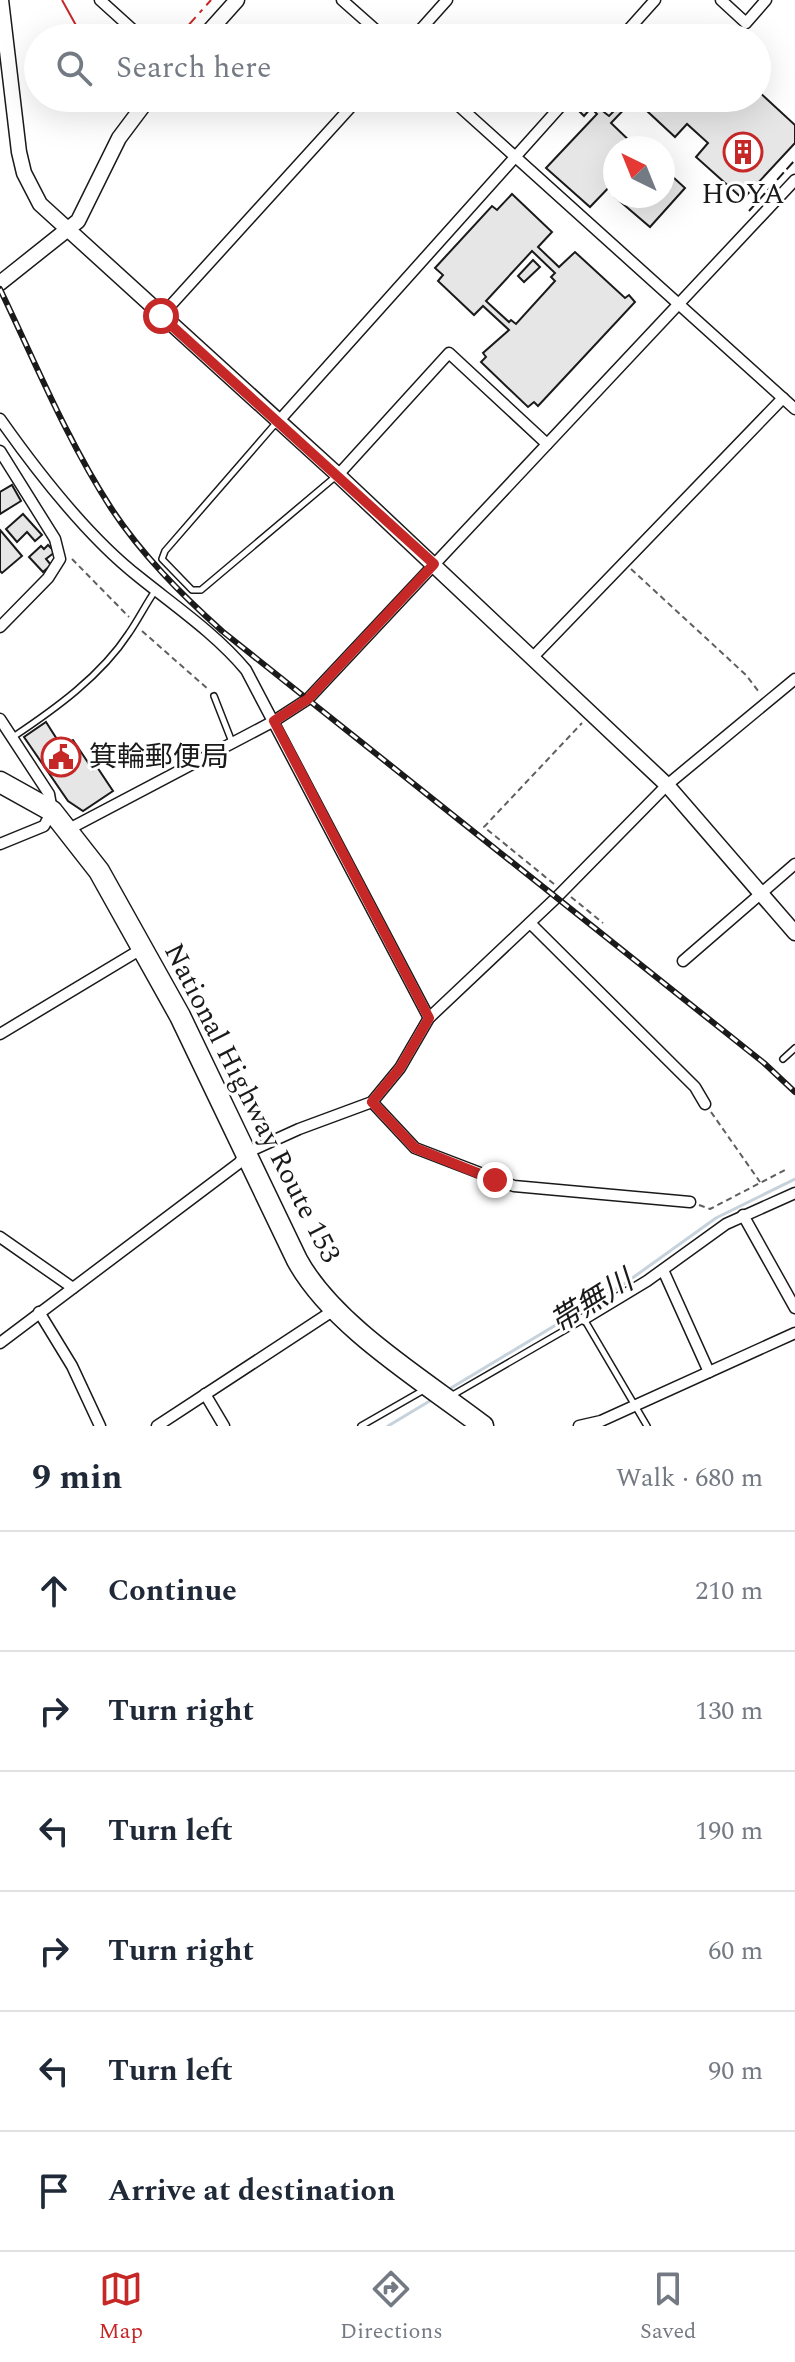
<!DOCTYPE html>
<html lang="en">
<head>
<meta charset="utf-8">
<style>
  :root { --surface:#fff; --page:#f6f6f7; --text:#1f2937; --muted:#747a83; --line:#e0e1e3; --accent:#c62828 }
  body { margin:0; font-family:Spectral,"Noto Sans JP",serif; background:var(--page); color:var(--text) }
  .compass { position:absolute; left:603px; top:136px; width:72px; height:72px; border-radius:50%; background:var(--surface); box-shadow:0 8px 32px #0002; rotate:317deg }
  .stop { position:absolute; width:24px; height:24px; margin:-18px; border:6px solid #c62828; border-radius:50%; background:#fff }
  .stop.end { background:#c62828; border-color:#fff; box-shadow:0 2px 8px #0008 }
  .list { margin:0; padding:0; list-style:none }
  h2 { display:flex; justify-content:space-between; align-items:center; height:104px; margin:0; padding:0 32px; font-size:34px }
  h2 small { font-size:26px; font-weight:400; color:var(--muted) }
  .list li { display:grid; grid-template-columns:52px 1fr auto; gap:24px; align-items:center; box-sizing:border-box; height:120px; padding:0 32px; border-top:2px solid var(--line) }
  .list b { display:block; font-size:30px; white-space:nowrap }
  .list em { font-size:26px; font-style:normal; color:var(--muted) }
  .icon { flex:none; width:44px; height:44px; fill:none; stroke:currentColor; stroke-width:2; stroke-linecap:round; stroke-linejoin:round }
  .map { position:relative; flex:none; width:795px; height:1426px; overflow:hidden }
  .search { position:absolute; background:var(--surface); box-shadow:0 8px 32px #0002; left:24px; right:24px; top:24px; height:88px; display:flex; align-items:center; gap:20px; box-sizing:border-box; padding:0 28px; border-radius:44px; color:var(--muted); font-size:30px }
  .sheet { height:824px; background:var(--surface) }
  nav { display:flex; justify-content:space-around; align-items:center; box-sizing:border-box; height:112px; border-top:2px solid var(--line); background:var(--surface); font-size:22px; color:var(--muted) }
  nav a { display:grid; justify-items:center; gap:4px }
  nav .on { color:var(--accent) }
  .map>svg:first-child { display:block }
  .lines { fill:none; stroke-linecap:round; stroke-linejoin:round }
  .stream { stroke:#c6d2dc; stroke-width:3 }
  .building { fill:#e6e6e6; stroke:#1a1a1a; stroke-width:2; fill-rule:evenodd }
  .lane-casing { stroke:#1a1a1a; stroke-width:8 }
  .street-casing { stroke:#1a1a1a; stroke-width:13 }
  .secondary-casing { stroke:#1a1a1a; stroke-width:17 }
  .highway-casing { stroke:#1a1a1a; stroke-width:23 }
  .path { stroke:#5f5f5f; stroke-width:2; stroke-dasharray:6 4; stroke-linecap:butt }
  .lane { stroke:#fff; stroke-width:5 }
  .street { stroke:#fff; stroke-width:10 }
  .secondary { stroke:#fff; stroke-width:14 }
  .highway { stroke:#fff; stroke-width:20 }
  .rail-casing { stroke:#1a1a1a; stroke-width:6 }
  .rail { stroke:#fff; stroke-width:3; stroke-dasharray:9; stroke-linecap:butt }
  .fence { stroke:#1a1a1a; stroke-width:2; stroke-dasharray:10 4; stroke-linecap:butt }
  .power { stroke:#c62828; stroke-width:2; stroke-dasharray:28 6 4 6; stroke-linecap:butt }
  .route { stroke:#c62828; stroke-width:10 }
  .labels { text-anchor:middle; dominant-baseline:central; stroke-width:6; stroke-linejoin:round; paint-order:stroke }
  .poi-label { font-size:28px; fill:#1a1a1a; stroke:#fff }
  .street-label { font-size:28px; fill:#1a1a1a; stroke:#fff }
  .water-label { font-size:30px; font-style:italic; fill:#1a1a1a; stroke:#fff }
</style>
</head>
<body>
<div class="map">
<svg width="795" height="1426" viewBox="0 0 795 1426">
  <rect width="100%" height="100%" fill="#fff"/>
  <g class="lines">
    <!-- stream -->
    <g class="stream">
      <polyline points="446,1391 624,1284 716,1218 795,1179"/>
      <polyline points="388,1426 433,1399"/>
    </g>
  </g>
  <!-- building -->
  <g class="building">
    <polygon points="757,90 795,125 795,143 743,199 696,157 708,143 687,124 675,137 634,99 611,123 637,148 615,148 615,181 590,207 546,168 597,114 591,108 584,116 576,108 586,98 609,116 627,98 757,98"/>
    <polygon points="663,168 685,188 650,227 616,198 663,196"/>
    <path d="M512 194 552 232 538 247 559 267 575 252 625 298 629 295 635 302 538 406 534 402 528 407 481 362 486 357 483 353 509 330 483 306 474 315 438 281 443 275 435 268 492 206 497 210ZM532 251 555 273 551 277 555 281 516 324 511 320 509 322 486 301Z"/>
    <polygon points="533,260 540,267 524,282 518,276"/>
    <polygon points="12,485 21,501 0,514 0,492"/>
    <polygon points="23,514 42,535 35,541 27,532 17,542 6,529"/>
    <polygon points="0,530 22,556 2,573 0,571"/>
    <polygon points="48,545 55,552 46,559 51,565 43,572 29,557 41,546 44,549"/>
    <polygon points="46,722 62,747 73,740 93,770 97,767 113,791 83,811 68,801 24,737"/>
  </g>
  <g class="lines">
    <defs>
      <g id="lane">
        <polyline points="276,423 165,551 162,559 192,590 201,590 335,477"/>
        <polyline points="214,696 232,742"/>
        <path d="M13 737C55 709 101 676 129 633 138 620 146 604 155 591"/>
        <polyline points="783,1059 795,1048"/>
        <polyline points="451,1396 584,1319 647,1426"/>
        <polyline points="361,1426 422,1391"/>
      </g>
      <g id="street">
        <polyline points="100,0 142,38"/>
        <polyline points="342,0 385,38"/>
        <polyline points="721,0 746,23 766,0"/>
        <polyline points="413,38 447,0"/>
        <polyline points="621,38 655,0"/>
        <polyline points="450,98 795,409"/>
        <polyline points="161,316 359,98"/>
        <path d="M0 419C36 470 89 538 139 577 175 606 216 634 246 670L429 1018"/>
        <polyline points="277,423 568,98"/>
        <polyline points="0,451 55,539 60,559 48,578 0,627"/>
        <polyline points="338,475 449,353 547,444"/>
        <polyline points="533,657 783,398"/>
        <polyline points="0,719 49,794 52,811 44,826 0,844"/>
        <polyline points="69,829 274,721 308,699 795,180"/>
        <polyline points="530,923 695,1087 705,1104"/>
        <polyline points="683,961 795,864"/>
        <polyline points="0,1034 143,948"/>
        <polyline points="372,1102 415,1148 514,1186 690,1202"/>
        <polyline points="743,1215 795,1308"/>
        <polyline points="0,1237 73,1288"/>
        <polyline points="663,1270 709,1372"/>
        <polyline points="39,1312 72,1366 100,1426"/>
        <polyline points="584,1319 647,1281 726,1224 795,1193"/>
        <polyline points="0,1343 239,1163 246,1153 299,1129 372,1102 400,1068 429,1018 556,898 667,785 795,679"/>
        <polyline points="205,1394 224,1426"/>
        <polyline points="157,1426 334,1310"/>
        <polyline points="579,1426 601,1421 795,1333"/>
      </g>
      <g id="secondary">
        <polyline points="1,0 19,152 24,173 40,204 338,475 667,785 795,933"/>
        <polyline points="203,38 237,0"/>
        <polyline points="0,283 78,221 119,138 149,98"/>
      </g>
      <path id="highway" d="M0 782 52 811 99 871 180 1016 297 1260C333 1326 423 1380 483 1426"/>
    </defs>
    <!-- lane casing -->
    <use href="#lane" class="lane-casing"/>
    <!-- street casing -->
    <use href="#street" class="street-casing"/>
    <!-- secondary casing -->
    <use href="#secondary" class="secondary-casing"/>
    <!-- highway casing -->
    <use href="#highway" class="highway-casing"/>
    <!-- path -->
    <g class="path">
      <polyline points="72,559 129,617"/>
      <polyline points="631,569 746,675 759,692"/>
      <polyline points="142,631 209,690"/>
      <polyline points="554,884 484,827 582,723"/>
      <polyline points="571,897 603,923"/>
      <polyline points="711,1112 760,1182"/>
      <polyline points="699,1205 710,1209 785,1170"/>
    </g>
    <!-- lane -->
    <use href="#lane" class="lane"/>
    <!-- street -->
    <use href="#street" class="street"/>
    <!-- secondary -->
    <use href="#secondary" class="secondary"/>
    <!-- highway -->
    <use href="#highway" class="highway"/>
    <defs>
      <path id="rail" d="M0 289C35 362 67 440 111 508 142 555 181 594 222 631L764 1063 795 1092"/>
    </defs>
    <!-- rail casing -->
    <use href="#rail" class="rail-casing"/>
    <!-- rail -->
    <use href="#rail" class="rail"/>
    <!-- fence -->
    <polyline class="fence" points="749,211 795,160"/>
    <!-- power -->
    <g class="power">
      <polyline points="62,0 83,38"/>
      <polyline points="177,38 211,0"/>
    </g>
  </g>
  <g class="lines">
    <!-- route -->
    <polyline class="route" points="161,316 434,564 308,699 274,721 429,1018 400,1068 372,1102 415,1148 495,1180"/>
  </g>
  <!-- icons -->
  <defs>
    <symbol id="building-ring" viewBox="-11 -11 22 22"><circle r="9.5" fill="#fff" stroke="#c62828" stroke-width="1.5"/><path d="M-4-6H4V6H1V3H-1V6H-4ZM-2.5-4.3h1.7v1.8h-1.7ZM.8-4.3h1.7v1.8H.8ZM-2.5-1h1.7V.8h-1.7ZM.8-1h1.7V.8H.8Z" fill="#c62828"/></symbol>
    <symbol id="civic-ring" viewBox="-11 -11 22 22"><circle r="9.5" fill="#fff" stroke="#c62828" stroke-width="1.5"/><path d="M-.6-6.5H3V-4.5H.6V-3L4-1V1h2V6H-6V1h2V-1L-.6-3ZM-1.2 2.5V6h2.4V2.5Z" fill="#c62828"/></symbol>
  </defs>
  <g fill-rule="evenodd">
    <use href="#building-ring" x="721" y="130" width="44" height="44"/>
    <use href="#civic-ring" x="39" y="735" width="44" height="44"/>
  </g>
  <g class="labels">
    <!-- poi labels -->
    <g class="poi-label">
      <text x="743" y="194">HOYA</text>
      <text x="89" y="757" text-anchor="start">箕輪郵便局</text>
    </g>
    <!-- street labels -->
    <g class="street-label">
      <text transform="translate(252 1103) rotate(63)">National Highway Route 153</text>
    </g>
    <!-- water labels -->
    <g class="water-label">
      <text transform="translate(592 1302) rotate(-32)">帯無川</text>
    </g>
  </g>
</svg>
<svg class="compass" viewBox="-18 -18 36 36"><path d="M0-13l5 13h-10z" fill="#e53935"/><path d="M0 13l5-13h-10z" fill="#747a83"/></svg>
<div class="stop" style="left:161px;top:316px"></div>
<div class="stop end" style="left:495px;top:1180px"></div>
<div class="search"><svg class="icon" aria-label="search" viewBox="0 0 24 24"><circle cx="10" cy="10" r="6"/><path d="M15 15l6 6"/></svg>Search here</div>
</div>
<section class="sheet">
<h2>9 min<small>Walk · 680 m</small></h2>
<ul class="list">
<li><svg class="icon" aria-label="ahead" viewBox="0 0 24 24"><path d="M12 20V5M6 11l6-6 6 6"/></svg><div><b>Continue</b></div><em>210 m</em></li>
<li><svg class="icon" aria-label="right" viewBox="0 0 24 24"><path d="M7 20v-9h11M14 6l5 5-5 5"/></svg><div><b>Turn right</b></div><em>130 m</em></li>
<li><svg class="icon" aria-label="left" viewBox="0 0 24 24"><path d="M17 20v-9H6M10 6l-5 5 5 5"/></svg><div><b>Turn left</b></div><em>190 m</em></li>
<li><svg class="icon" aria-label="right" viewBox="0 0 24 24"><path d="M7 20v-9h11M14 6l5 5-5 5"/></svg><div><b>Turn right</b></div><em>60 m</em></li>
<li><svg class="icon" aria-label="left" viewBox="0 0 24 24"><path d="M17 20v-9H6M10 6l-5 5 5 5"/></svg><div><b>Turn left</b></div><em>90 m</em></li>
<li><svg class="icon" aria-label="arrive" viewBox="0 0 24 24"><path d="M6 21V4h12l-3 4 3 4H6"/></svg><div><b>Arrive at destination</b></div></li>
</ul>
</section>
<nav>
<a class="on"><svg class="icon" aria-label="map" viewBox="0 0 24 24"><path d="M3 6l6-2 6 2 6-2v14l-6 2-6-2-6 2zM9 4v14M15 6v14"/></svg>Map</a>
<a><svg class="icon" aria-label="directions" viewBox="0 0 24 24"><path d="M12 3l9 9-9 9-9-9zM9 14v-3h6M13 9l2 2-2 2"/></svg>Directions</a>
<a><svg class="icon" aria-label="saved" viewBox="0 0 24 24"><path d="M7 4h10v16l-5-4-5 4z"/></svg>Saved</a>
</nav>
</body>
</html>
